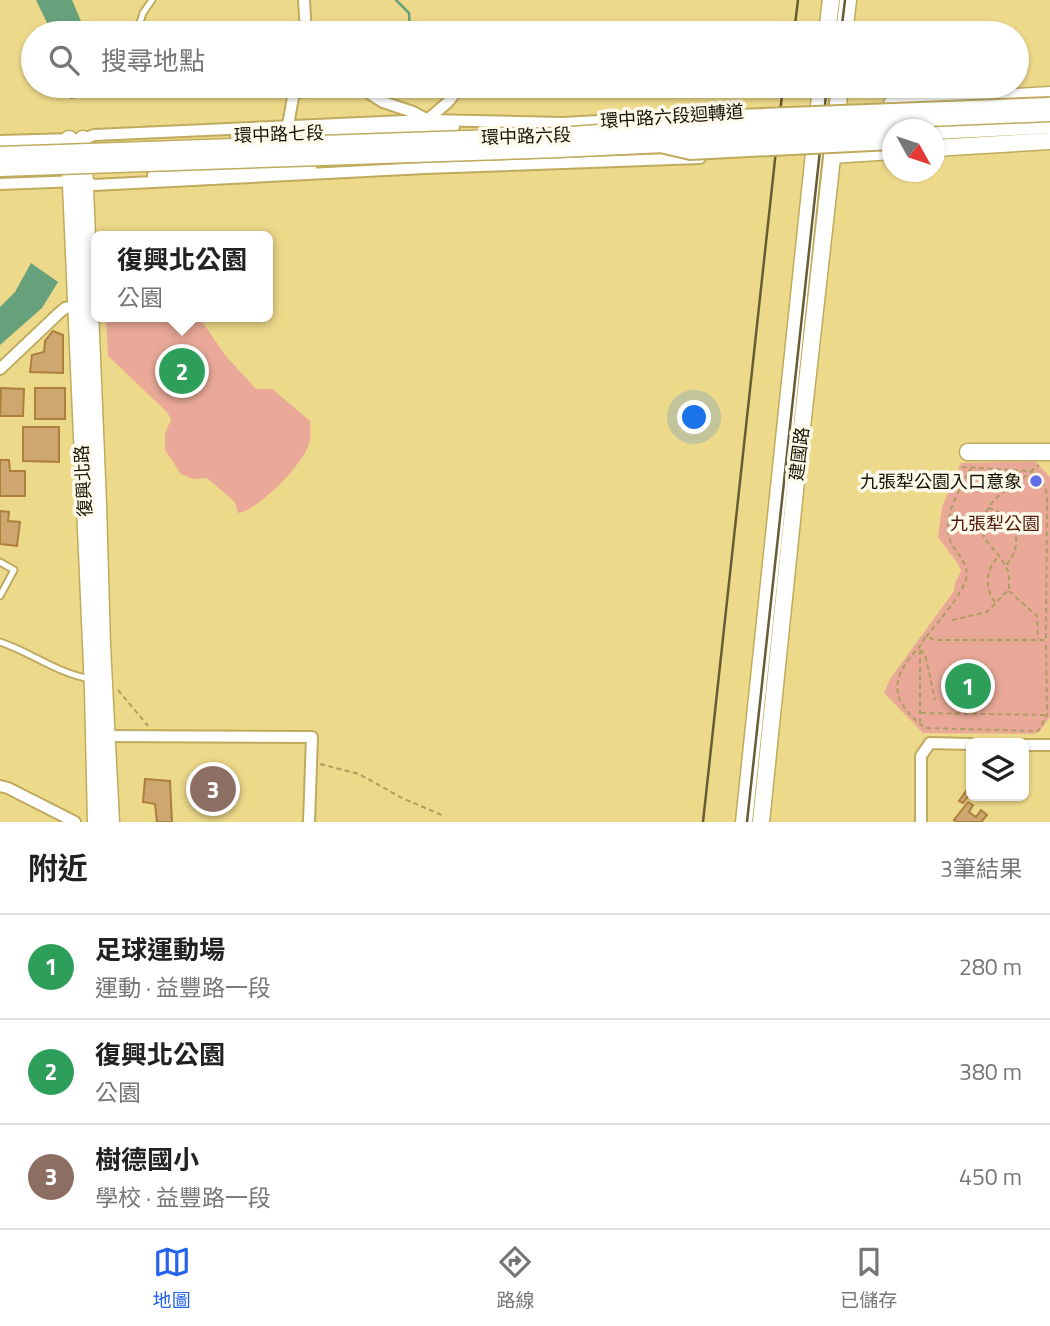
<!DOCTYPE html>
<html lang="zh-TW">
<head>
<meta charset="utf-8">
<style>
  :root { --surface:#fff; --page:#f2f2f2; --text:#222; --muted:#767676; --line:#e0e0e0; --accent:#2563eb }
  body { margin:0; font-family:"Titillium Web","Noto Sans TC",sans-serif; background:var(--page); color:var(--text) }
  .controls { position:absolute; right:21px; bottom:21px; display:grid; overflow:hidden; border-radius:10px; box-shadow:0 2px 5px #0004 }
  .controls button { width:63px; height:63px; display:grid; place-items:center; padding:0; border:0; border-bottom:2px solid var(--line); background:var(--surface); color:var(--text); font:35px sans-serif }
  .compass { position:absolute; left:882px; top:119px; width:63px; height:63px; border-radius:50%; background:var(--surface); box-shadow:0 2px 5px #0004; rotate:130deg }
  .you { position:absolute; left:695px; top:418px; width:24px; height:24px; margin:-18px; border:5px solid #fff; border-radius:50%; background:#1a73e8; box-shadow:0 0 0 10px #1a73e833 }
  .badge { display:grid; place-items:center; width:46px; height:46px; border-radius:50%; background:var(--accent); color:#fff; font-size:23px; font-weight:700 }
  .pin { position:absolute; translate:-50% -50%; border:4px solid #fff; box-shadow:0 2px 7px #0006 }
  .popup { position:absolute; left:91px; top:231px; width:182px; height:91px; box-sizing:border-box; display:grid; place-content:center; border-radius:10px; background:var(--surface); filter:drop-shadow(0 2px 5px #0005); font-size:23px; white-space:nowrap; color:var(--muted) }
  .popup b { font-size:26px; color:var(--text) }
  .popup::after { content:''; position:absolute; left:50%; top:100%; margin-left:-14px; border:14px solid transparent; border-top-color:var(--surface) }
  .list { margin:0; padding:0; list-style:none }
  h2 { display:flex; justify-content:space-between; align-items:center; height:91px; margin:0; padding:0 28px; font-size:30px }
  h2 small { font-size:23px; font-weight:400; color:var(--muted) }
  .list li { display:grid; grid-template-columns:46px 1fr auto; gap:21px; align-items:center; box-sizing:border-box; height:105px; padding:0 28px; border-top:2px solid var(--line) }
  .list b { display:block; font-size:26px; white-space:nowrap }
  .list p { margin:0; font-size:23px; white-space:nowrap; color:var(--muted) }
  .list em { font-size:23px; font-style:normal; color:var(--muted) }
  .icon { flex:none; width:38px; height:38px; fill:none; stroke:currentColor; stroke-width:2; stroke-linecap:round; stroke-linejoin:round }
  .map { position:relative; flex:none; width:1050px; height:822px; overflow:hidden }
  .search { position:absolute; background:var(--surface); box-shadow:0 2px 5px #0004; left:21px; right:21px; top:21px; height:77px; display:flex; align-items:center; gap:18px; box-sizing:border-box; padding:0 24px; border-radius:38px; color:var(--muted); font-size:26px }
  .sheet { height:406px; background:var(--surface) }
  nav { display:flex; justify-content:space-around; align-items:center; box-sizing:border-box; height:98px; border-top:2px solid var(--line); background:var(--surface); font-size:19px; color:var(--muted) }
  nav a { display:grid; justify-items:center; gap:4px }
  nav .on { color:var(--accent) }
  .map>svg:first-child { display:block }
  .green { fill:#eaa998 }
  .water { fill:#66a17c }
  .lines { fill:none; stroke-linecap:round; stroke-linejoin:round }
  .stream { stroke:#66a17c; stroke-width:2.5 }
  .building { fill:#cda670; stroke:#ac7f3c; stroke-width:2 }
  .lane-casing { stroke:#bfab5d; stroke-width:9 }
  .street-casing { stroke:#bfab5d; stroke-width:14 }
  .secondary-casing { stroke:#bfab5d; stroke-width:19 }
  .path { stroke:#ad9d61; stroke-width:2; stroke-dasharray:5 3.5; stroke-linecap:butt }
  .lane { stroke:#fff; stroke-width:5 }
  .street { stroke:#fff; stroke-width:10 }
  .secondary { stroke:#fff; stroke-width:16 }
  .rail { stroke:#675c33; stroke-width:2.5 }
  .street-bridge-casing { stroke:#bfab5d; stroke-width:14; stroke-linecap:butt }
  .secondary-bridge-casing { stroke:#bfab5d; stroke-width:19; stroke-linecap:butt }
  .street-bridge { stroke:#fff; stroke-width:10 }
  .secondary-bridge { stroke:#fff; stroke-width:16 }
  .poi-dot { fill:#636de6; stroke:#fefaeb; stroke-width:2.5 }
  .labels { text-anchor:middle; dominant-baseline:central; stroke-width:7; stroke-linejoin:round; paint-order:stroke }
  .street-label { font-size:18px; fill:#181200; stroke:#fefaeb }
  .poi-label { font-size:18px; fill:#181200; stroke:#fefaeb; text-anchor:end }
  .park-label { font-size:18px; fill:#541909; stroke:#fefaeb }
</style>
</head>
<body>
<div class="map">
<svg width="1050" height="822" viewBox="0 0 1050 822">
  <rect width="100%" height="100%" fill="#edd98a"/>
  <!-- green -->
  <g class="green">
    <path d="M106 317H199L225 355 256 389H272L310 421C310 428 311 437 309 444 304 463 258 511 238 513L235 502 207 478 193 479 181 474 165 450V434L171 419 167 412 108 356Z"/>
    <polygon points="1035,461 1050,477 1050,717 1040,731 1034,734 923,733 884,693 890,679 954,591 955,583 961,571 958,564 938,537 942,507 961,463"/>
  </g>
  <!-- water -->
  <g class="water">
    <polygon points="36,0 72,0 86,33 52,33"/>
    <polygon points="69,86 92,86 93,96 70,99"/>
    <polygon points="31,263 58,282 42,308 0,345 0,307 15,292"/>
  </g>
  <g class="lines">
    <!-- stream -->
    <g class="stream">
      <polyline points="396,0 409,13 410,33"/>
      <polyline points="398,95 406,86"/>
    </g>
  </g>
  <!-- building -->
  <g class="building">
    <polygon points="53,331 63,335 63,373 30,372 32,355 44,352 45,341"/>
    <polygon points="1,388 24,389 23,416 0,416"/>
    <rect x="35" y="388" width="30" height="31"/>
    <polygon points="23,427 59,427 59,462 23,461"/>
    <polygon points="0,460 9,460 10,471 25,471 25,496 0,496"/>
    <polygon points="0,511 9,512 8,521 20,522 17,546 0,544"/>
    <polygon points="145,779 170,781 172,822 157,822 155,804 143,802"/>
    <polygon points="966,791 970,794 963,803 959,801"/>
    <polygon points="968,802 973,805 969,812 976,817 981,810 987,815 981,822 957,822 954,820"/>
  </g>
  <g class="lines">
    <defs>
      <g id="lane">
        <polyline points="141,33 138,29 143,13 152,0"/>
        <polyline points="0,562 14,570 0,596"/>
        <path d="M0 642C31 652 58 674 91 679"/>
      </g>
      <g id="street">
        <polyline points="304,0 306,33"/>
        <polyline points="294,92 361,88 383,102 413,112 426,119"/>
        <polyline points="427,123 427,120 447,103 461,86"/>
        <polyline points="287,131 295,86"/>
        <polyline points="236,136 454,127"/>
        <polyline points="83,139 94,135 427,120 563,123 671,117"/>
        <polyline points="0,141 73,139"/>
        <polyline points="153,175 311,168"/>
        <polyline points="84,181 94,185 425,168 700,158"/>
        <polyline points="0,184 78,181"/>
        <polyline points="0,369 58,314 65,308 81,305"/>
        <polyline points="101,736 312,737 309,822"/>
        <polyline points="1024,745 1050,745"/>
        <polyline points="0,786 8,788 75,822"/>
        <polyline points="921,822 921,756 930,743 971,744"/>
      </g>
      <g id="secondary">
        <polyline points="827,33 831,0"/>
        <polyline points="844,33 848,0"/>
        <polyline points="892,104 1050,95"/>
        <polyline points="934,131 1050,125"/>
        <polyline points="69,139 93,689 96,822"/>
        <polyline points="83,139 98,504 102,645 111,822"/>
        <polyline points="934,148 1050,141"/>
        <polyline points="832,155 892,151"/>
        <polyline points="968,452 1050,452"/>
        <polyline points="744,822 821,86"/>
        <polyline points="761,822 796,481 840,86"/>
      </g>
    </defs>
    <!-- lane casing -->
    <use href="#lane" class="lane-casing"/>
    <!-- street casing -->
    <use href="#street" class="street-casing"/>
    <!-- secondary casing -->
    <use href="#secondary" class="secondary-casing"/>
    <!-- path -->
    <g class="path">
      <polyline points="962,467 1031,471 1039,465"/>
      <path d="M988 508C1015 514 1026 544 1006 565"/>
      <polyline points="1009,591 1037,616 1038,639"/>
      <path d="M995 602C984 589 986 569 998 557"/>
      <path d="M952 620 987 612 1009 589V573L1001 558 984 538C978 498 1007 494 1031 471L1045 487 1047 495 1046 640H938L926 637C937 623 962 595 966 579 970 563 955 553 950 540 941 518 961 487 971 468"/>
      <path d="M925 637C921 647 915 651 909 659 886 689 900 708 925 728L1038 731 1047 715 1046 641"/>
      <polyline points="920,650 920,722"/>
      <polyline points="920,650 925,654 935,700"/>
      <polyline points="118,690 148,726"/>
      <polyline points="921,713 1046,715"/>
      <polyline points="320,764 359,774 402,798 444,816"/>
    </g>
    <!-- lane -->
    <use href="#lane" class="lane"/>
    <!-- street -->
    <use href="#street" class="street"/>
    <!-- secondary -->
    <use href="#secondary" class="secondary"/>
    <!-- rail -->
    <g class="rail">
      <polyline points="794,33 798,0"/>
      <polyline points="841,33 845,0"/>
      <polyline points="703,822 783,86"/>
      <polyline points="747,822 827,86"/>
    </g>
    <defs>
      <g id="street-bridge">
        <polyline points="652,126 668,120 687,117 1050,103"/>
        <polyline points="664,148 690,154 892,144"/>
      </g>
      <g id="secondary-bridge">
        <polyline points="0,155 557,136 642,130 1050,113"/>
        <polyline points="0,168 559,149 892,133"/>
      </g>
    </defs>
    <!-- street-bridge casing -->
    <use href="#street-bridge" class="street-bridge-casing"/>
    <!-- secondary-bridge casing -->
    <use href="#secondary-bridge" class="secondary-bridge-casing"/>
    <!-- street-bridge -->
    <use href="#street-bridge" class="street-bridge"/>
    <!-- secondary-bridge -->
    <use href="#secondary-bridge" class="secondary-bridge"/>
  </g>
  <!-- markers -->
  <circle class="poi-dot" cx="1036" cy="481" r="7"/>
  <g class="labels">
    <!-- street labels -->
    <g class="street-label">
      <text transform="translate(672 116) rotate(-4)">環中路六段迴轉道</text>
      <text transform="translate(279 134) rotate(-2)">環中路七段</text>
      <text transform="translate(526 136) rotate(-2)">環中路六段</text>
      <text transform="translate(799 454) rotate(-83)">建國路</text>
      <text transform="translate(83 481) rotate(-93)">復興北路</text>
    </g>
    <!-- poi labels -->
    <g class="poi-label">
      <text x="1022" y="481">九張犁公園入口意象</text>
    </g>
    <!-- park labels -->
    <g class="park-label">
      <text x="995" y="523">九張犁公園</text>
    </g>
  </g>
</svg>
<div class="controls">
<button><svg class="icon" aria-label="layers" viewBox="0 0 24 24"><path d="M12 4l9 5-9 5-9-5zM3 14l9 5 9-5"/></svg></button>
</div>
<svg class="compass" viewBox="-18 -18 36 36"><path d="M0-13l5 13h-10z" fill="#e53935"/><path d="M0 13l5-13h-10z" fill="#767676"/></svg>
<div class="you"></div>
<div class="pin badge" style="left:968px;top:686px;background:#2e9e5b">1</div>
<div class="pin badge" style="left:182px;top:371px;background:#2e9e5b">2</div>
<div class="popup"><b>復興北公園</b>公園</div>
<div class="pin badge" style="left:213px;top:789px;background:#8d6e63">3</div>
<div class="search"><svg class="icon" aria-label="search" viewBox="0 0 24 24"><circle cx="10" cy="10" r="6"/><path d="M15 15l6 6"/></svg>搜尋地點</div>
</div>
<section class="sheet">
<h2>附近<small>3筆結果</small></h2>
<ul class="list">
<li><span class="badge" style="background:#2e9e5b">1</span><div><b>足球運動場</b><p>運動 · 益豐路一段</p></div><em>280 m</em></li>
<li><span class="badge" style="background:#2e9e5b">2</span><div><b>復興北公園</b><p>公園</p></div><em>380 m</em></li>
<li><span class="badge" style="background:#8d6e63">3</span><div><b>樹德國小</b><p>學校 · 益豐路一段</p></div><em>450 m</em></li>
</ul>
</section>
<nav>
<a class="on"><svg class="icon" aria-label="map" viewBox="0 0 24 24"><path d="M3 6l6-2 6 2 6-2v14l-6 2-6-2-6 2zM9 4v14M15 6v14"/></svg>地圖</a>
<a><svg class="icon" aria-label="directions" viewBox="0 0 24 24"><path d="M12 3l9 9-9 9-9-9zM9 14v-3h6M13 9l2 2-2 2"/></svg>路線</a>
<a><svg class="icon" aria-label="saved" viewBox="0 0 24 24"><path d="M7 4h10v16l-5-4-5 4z"/></svg>已儲存</a>
</nav>
</body>
</html>
